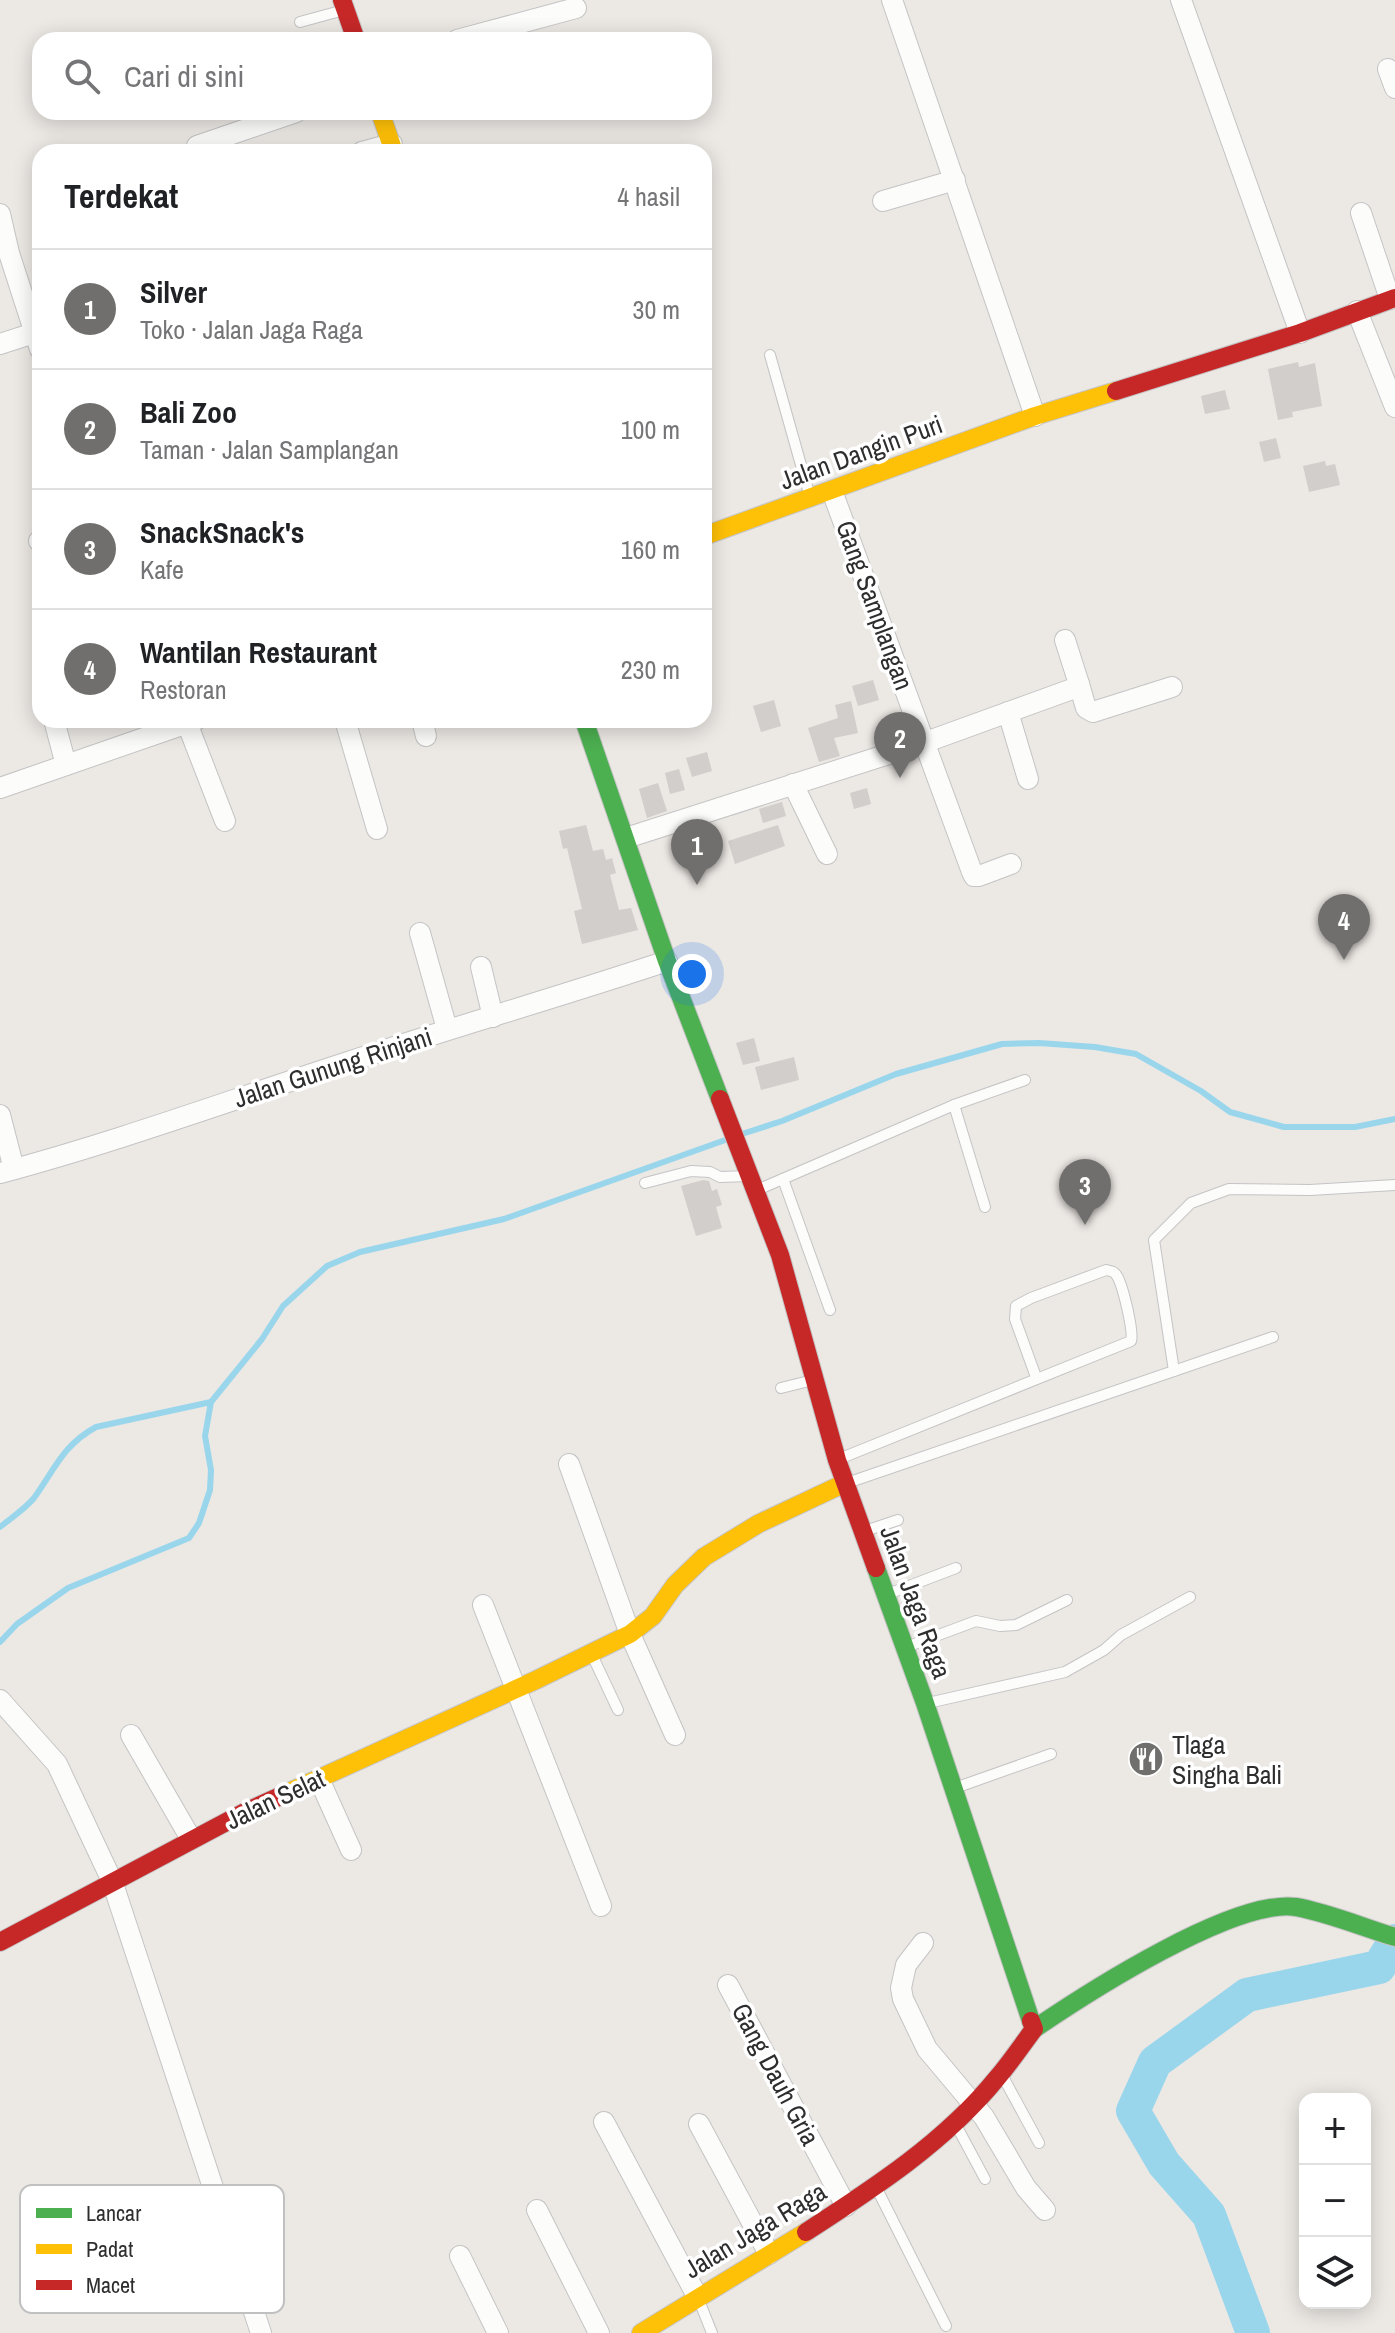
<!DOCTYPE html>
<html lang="id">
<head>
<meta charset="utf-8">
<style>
  :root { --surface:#fff; --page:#f2f2f2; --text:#202124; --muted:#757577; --line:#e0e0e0; --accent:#706f6e }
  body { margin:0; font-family:"Archivo Narrow",sans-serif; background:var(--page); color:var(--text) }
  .controls { position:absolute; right:24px; bottom:24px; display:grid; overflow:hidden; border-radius:16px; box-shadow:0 4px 20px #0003 }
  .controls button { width:72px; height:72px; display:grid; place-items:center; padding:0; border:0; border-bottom:2px solid var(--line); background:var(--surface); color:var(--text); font:40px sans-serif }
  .you { position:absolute; left:692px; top:974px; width:28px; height:28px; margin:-20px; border:6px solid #fff; border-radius:50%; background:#1a73e8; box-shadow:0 0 0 12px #1a73e833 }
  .badge { display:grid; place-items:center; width:52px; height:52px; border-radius:50%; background:var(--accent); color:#fff; font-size:26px; font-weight:700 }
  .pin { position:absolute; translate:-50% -66px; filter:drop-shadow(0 2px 4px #0008) }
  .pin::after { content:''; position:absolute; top:42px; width:28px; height:24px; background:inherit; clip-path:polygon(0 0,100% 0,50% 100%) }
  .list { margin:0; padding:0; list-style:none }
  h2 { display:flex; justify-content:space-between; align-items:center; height:104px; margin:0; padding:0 32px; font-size:34px }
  h2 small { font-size:26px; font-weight:400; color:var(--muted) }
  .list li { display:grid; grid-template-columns:52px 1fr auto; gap:24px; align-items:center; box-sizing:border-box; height:120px; padding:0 32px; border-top:2px solid var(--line) }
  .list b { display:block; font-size:30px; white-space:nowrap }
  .list p { margin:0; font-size:26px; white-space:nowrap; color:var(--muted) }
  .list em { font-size:26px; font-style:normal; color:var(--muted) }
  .icon { flex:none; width:44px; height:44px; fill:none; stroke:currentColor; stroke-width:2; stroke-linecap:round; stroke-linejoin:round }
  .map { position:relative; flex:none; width:1395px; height:2333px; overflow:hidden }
  .search { position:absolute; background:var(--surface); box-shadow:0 4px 20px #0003; left:32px; top:32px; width:680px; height:88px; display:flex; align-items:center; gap:20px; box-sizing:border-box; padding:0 28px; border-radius:24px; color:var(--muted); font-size:30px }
  .panel { position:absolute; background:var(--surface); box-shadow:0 4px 20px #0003; left:32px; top:144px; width:680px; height:584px; border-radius:24px }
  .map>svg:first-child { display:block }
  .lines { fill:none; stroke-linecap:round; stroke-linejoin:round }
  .stream { stroke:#99d6ec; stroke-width:6 }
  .river { stroke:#99d6ec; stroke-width:34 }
  .building { fill:#d1cecb }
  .lane-casing { stroke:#c5c4c5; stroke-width:12 }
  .street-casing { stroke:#c5c4c5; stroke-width:22 }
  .fast-casing { stroke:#c5c4c5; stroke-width:20 }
  .slow-casing { stroke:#c5c4c5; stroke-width:20 }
  .jam-casing { stroke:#c5c4c5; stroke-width:20 }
  .lane { stroke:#fcfcfb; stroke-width:10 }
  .street { stroke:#fcfcfb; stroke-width:20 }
  .fast { stroke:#4caf50; stroke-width:18 }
  .slow { stroke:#ffc107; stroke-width:18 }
  .jam { stroke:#c62828; stroke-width:18 }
  .labels { text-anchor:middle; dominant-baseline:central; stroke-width:7; stroke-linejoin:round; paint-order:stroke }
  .street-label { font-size:26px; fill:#2e2e2e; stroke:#fff }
  .poi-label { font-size:26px; fill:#2e2e2e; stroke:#fff; text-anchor:start }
  .key { fill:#fff; stroke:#c0c0c0; stroke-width:2 }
  .key-label { font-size:22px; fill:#2e2e2e }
</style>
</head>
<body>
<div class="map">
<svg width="1395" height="2333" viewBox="0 0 1395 2333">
  <rect width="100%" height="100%" fill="#ece8e4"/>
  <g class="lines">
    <!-- stream -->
    <g class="stream">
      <polyline points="742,1134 782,1121 896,1074 1002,1044 1039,1043 1095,1047 1136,1054 1201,1091 1230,1112 1284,1127 1355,1127 1395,1119"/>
      <path d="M0 1527C11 1518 25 1509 34 1498 55 1469 63 1445 96 1427L211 1402"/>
      <polyline points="0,1642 17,1624 68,1588 189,1538 199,1523 210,1490 211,1470 205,1436 211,1402 262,1339 283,1306 327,1266 360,1252 504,1219 728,1139"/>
    </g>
    <!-- river -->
    <polyline class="river" points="1253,2333 1209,2215 1164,2164 1133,2111 1155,2062 1247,1995 1379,1967 1395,1941"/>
  </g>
  <!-- building -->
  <g class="building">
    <polygon points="1298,362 1299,367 1315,363 1322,406 1292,412 1293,417 1278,420 1268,369"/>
    <polygon points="1225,390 1230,409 1205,414 1201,396"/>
    <polygon points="1276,438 1281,458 1264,462 1259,442"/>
    <polygon points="1325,461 1326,466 1335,464 1340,485 1309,492 1303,466"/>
    <polygon points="873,680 879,700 858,706 852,686"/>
    <polygon points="774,700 781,726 761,732 753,706"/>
    <polygon points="851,701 858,733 834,738 840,756 819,762 808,728 838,718 835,705"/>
    <polygon points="707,752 712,771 692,777 686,758"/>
    <polygon points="679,769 685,790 670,794 665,773"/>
    <polygon points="658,783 667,811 647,818 639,789"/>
    <polygon points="867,788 871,804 854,809 850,793"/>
    <polygon points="782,802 786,816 763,823 759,809"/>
    <polygon points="586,825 593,851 603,849 606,860 612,858 616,873 610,875 619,910 631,908 638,930 582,944 574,911 582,909 567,848 563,849 559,831"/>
    <polygon points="778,825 785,846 735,864 728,841"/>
    <polygon points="754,1038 760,1061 743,1065 736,1043"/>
    <polygon points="794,1057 799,1080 761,1090 755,1067"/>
    <polygon points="703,1180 709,1181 712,1191 717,1189 722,1205 716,1207 722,1228 696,1236 681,1186"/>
  </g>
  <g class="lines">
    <defs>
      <g id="lane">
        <polyline points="300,22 344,10"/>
        <polyline points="770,355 810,497"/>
        <polyline points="954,1105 985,1207"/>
        <polyline points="783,1179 830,1310"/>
        <polyline points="645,1183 691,1171 710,1172 720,1177 749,1176"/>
        <polyline points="757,1190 954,1105 1025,1080"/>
        <polyline points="1174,1371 1154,1240 1191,1203 1229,1189 1310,1190 1395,1185"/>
        <polyline points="781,1388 813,1380"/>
        <path d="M839 1459 1131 1341C1134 1332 1123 1286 1117 1276 1114 1271 1111 1271 1106 1270L1031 1298 1016 1306 1015 1319 1036 1377"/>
        <polyline points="847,1483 1273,1337"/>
        <polyline points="865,1531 898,1520"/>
        <polyline points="888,1594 956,1568"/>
        <polyline points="909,1646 976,1621 1000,1626 1016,1625 1067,1600"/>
        <polyline points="592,1655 618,1710"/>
        <polyline points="928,1703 1065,1672 1104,1650 1121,1635 1190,1597"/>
        <polyline points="955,1788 1051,1754"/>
        <polyline points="1002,2075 1039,2143"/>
        <polyline points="956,2125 985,2179"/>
        <polyline points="877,2189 946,2326"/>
        <polyline points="698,2298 712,2333"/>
      </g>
      <g id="street">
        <polyline points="892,0 1035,416"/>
        <polyline points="1181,0 1300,333"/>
        <polyline points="457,40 576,8"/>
        <polyline points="1388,69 1395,88"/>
        <polyline points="197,146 296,112"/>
        <polyline points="362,152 392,144"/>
        <polyline points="883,201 955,180"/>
        <polyline points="1361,213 1390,299"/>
        <polyline points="0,214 9,253 40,349"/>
        <polyline points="1357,311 1395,407"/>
        <polyline points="0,344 34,333"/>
        <polyline points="832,491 972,872 974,876 979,876 1011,864"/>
        <polyline points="39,541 40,540"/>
        <polyline points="1079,684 1086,708 1093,712 1172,687"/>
        <polyline points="1008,712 1028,779"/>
        <polyline points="54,720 66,765"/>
        <polyline points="345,720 377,829"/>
        <polyline points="422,720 426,736"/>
        <polyline points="187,723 225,821"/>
        <polyline points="793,784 827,854"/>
        <polyline points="0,788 196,720"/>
        <polyline points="626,838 926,742 1075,688 1079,684 1065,640"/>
        <polyline points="420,933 447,1029"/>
        <polyline points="481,967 493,1017"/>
        <polyline points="0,1115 14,1169"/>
        <path d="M0 1173C116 1142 228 1101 342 1064 450 1028 559 997 667 961"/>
        <polyline points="569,1464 630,1634 675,1735"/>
        <polyline points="483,1605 601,1906"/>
        <polyline points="0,1700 57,1764 112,1881 261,2333"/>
        <polyline points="131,1735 191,1839"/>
        <polyline points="319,1779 351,1850"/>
        <polyline points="923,1943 906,1965 901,1988 903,1999 927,2049 984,2117 1026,2188 1045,2210"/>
        <polyline points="728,1985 846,2206"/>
        <polyline points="604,2122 697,2296"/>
        <polyline points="699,2124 769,2254"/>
        <polyline points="537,2210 599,2333"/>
        <polyline points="460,2256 498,2333"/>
      </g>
      <g id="fast">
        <polyline points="584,720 667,961 720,1099"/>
        <polyline points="876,1568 925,1703 1031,2021"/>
        <path d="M1034 2029C1087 1993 1234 1898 1296 1907 1326 1912 1365 1928 1395 1937"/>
      </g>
      <g id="slow">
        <polyline points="380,112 394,152"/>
        <polyline points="704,536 1035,416 1116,391"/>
        <polyline points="287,1793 536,1680 630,1634 653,1616 675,1585 704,1557 758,1524 845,1483"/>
        <polyline points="641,2333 806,2232"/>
      </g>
      <g id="jam">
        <polyline points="342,0 356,40"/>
        <polyline points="1116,391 1300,333 1395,298"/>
        <polyline points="720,1099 780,1255 837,1460 876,1568"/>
        <polyline points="0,1942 245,1812 287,1793"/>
        <path d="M806 2232C874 2188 945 2142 997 2078 1010 2063 1022 2045 1034 2029L1031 2021"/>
      </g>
    </defs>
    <!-- lane casing -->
    <use href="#lane" class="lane-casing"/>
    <!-- street casing -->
    <use href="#street" class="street-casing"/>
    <!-- fast casing -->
    <use href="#fast" class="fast-casing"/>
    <!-- slow casing -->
    <use href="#slow" class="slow-casing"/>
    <!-- jam casing -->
    <use href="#jam" class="jam-casing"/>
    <!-- lane -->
    <use href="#lane" class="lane"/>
    <!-- street -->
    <use href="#street" class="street"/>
    <!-- fast -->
    <use href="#fast" class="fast"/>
    <!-- slow -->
    <use href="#slow" class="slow"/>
    <!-- jam -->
    <use href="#jam" class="jam"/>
  </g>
  <!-- icons -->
  <defs>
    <symbol id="restaurant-disc" viewBox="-11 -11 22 22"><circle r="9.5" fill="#706f6e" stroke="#fff"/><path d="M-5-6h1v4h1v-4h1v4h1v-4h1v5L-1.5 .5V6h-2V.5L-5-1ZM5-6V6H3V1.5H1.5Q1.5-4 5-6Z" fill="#fff"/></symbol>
  </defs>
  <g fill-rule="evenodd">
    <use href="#restaurant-disc" x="1126" y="1739" width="40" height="40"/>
  </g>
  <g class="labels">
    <!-- street labels -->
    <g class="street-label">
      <text transform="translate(861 452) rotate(-20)">Jalan Dangin Puri</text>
      <text transform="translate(875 605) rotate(70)">Gang Samplangan</text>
      <text transform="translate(333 1067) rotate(-18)">Jalan Gunung Rinjani</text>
      <text transform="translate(916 1602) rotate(70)">Jalan Jaga Raga</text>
      <text transform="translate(275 1799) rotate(-25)">Jalan Selat</text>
      <text transform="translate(776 2074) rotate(62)">Gang Dauh Gria</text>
      <text transform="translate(755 2230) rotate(-31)">Jalan Jaga Raga</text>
    </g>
    <!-- poi labels -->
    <g class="poi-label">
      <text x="1172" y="1744">Tlaga<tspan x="1172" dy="30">Singha Bali</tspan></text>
    </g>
  </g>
  <!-- legend -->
  <rect x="20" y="2185" width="264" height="128" rx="12" class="key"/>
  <rect x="36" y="2208" width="36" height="10" fill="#4caf50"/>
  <rect x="36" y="2244" width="36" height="10" fill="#ffc107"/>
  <rect x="36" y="2280" width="36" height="10" fill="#c62828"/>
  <g class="key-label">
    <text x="86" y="2221">Lancar</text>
    <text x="86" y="2257">Padat</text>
    <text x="86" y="2293">Macet</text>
  </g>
</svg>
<div class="controls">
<button>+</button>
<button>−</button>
<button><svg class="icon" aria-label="layers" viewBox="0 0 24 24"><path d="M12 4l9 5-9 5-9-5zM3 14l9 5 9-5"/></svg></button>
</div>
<div class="you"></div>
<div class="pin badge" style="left:697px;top:885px">1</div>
<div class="pin badge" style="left:900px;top:778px">2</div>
<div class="pin badge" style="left:1085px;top:1225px">3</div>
<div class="pin badge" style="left:1344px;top:960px">4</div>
<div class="search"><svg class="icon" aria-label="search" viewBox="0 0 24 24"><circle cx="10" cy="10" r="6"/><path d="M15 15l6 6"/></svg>Cari di sini</div>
<section class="panel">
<h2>Terdekat<small>4 hasil</small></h2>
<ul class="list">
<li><span class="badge">1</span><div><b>Silver</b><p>Toko · Jalan Jaga Raga</p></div><em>30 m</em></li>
<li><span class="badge">2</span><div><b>Bali Zoo</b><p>Taman · Jalan Samplangan</p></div><em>100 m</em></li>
<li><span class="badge">3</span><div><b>SnackSnack's</b><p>Kafe</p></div><em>160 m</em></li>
<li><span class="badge">4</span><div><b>Wantilan Restaurant</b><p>Restoran</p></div><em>230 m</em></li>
</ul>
</section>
</div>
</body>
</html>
